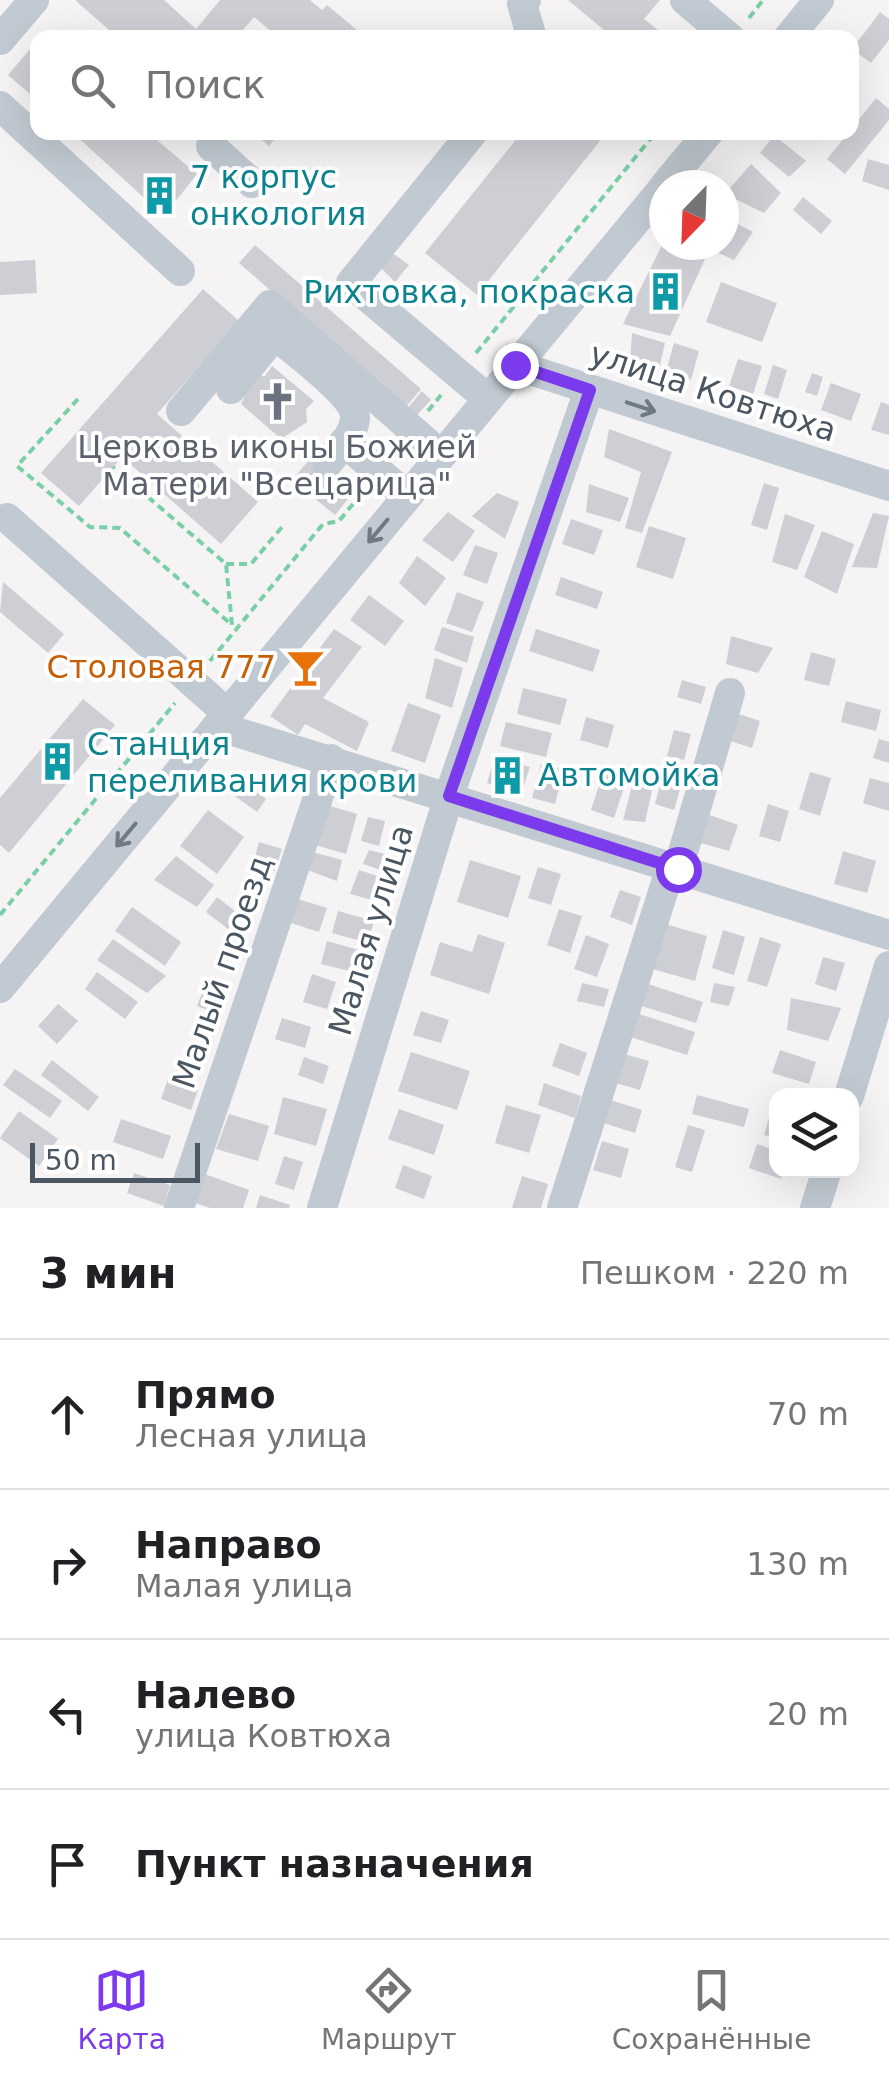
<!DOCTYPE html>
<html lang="ru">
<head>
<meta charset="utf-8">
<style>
  :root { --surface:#fff; --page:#f2f2f2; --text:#202124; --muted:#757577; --line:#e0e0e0; --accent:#7c3aed }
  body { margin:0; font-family:"DejaVu Sans",sans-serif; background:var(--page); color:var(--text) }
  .controls { position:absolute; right:30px; bottom:30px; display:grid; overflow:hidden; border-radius:20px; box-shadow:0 10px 40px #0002 }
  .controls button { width:90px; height:90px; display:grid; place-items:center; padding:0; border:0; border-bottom:2px solid var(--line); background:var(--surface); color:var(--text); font:50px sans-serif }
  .compass { position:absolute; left:649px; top:170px; width:90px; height:90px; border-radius:50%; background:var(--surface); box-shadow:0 10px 40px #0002; rotate:203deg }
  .scale { position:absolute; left:30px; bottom:25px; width:170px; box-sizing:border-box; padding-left:10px; border:5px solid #4a5661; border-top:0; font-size:28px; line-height:35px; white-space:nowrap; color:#4a5661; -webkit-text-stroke:8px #fff; paint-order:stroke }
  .stop { position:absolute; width:30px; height:30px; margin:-22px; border:8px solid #7c3aed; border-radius:50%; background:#fff }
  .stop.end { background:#7c3aed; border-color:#fff; box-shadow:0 2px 10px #0008 }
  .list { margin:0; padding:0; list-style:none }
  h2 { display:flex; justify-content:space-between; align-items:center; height:130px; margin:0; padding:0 40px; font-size:42px }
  h2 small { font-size:32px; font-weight:400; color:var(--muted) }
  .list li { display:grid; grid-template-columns:65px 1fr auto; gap:30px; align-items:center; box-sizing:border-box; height:150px; padding:0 40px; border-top:2px solid var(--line) }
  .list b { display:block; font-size:38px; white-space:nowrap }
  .list p { margin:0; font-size:32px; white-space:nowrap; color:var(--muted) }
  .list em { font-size:32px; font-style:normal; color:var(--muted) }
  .icon { flex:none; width:55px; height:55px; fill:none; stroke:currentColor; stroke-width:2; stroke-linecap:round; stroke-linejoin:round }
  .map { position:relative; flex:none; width:889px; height:1208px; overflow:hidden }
  .search { position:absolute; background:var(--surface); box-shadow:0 10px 40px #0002; left:30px; right:30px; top:30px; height:110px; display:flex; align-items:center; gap:25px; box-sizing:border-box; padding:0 35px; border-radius:20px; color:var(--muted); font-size:38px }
  .sheet { height:730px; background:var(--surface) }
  nav { display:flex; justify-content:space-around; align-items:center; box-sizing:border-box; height:140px; border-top:2px solid var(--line); background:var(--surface); font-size:28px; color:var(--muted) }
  nav a { display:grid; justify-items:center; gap:5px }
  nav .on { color:var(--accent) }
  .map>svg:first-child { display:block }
  .building { fill:#cdcfd5 }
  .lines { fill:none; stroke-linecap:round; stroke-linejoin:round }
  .path { stroke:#7ad0a6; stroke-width:4; stroke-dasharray:8 5; stroke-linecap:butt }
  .minor { stroke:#c1cad2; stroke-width:30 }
  .oneway { stroke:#6e7983 }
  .route { stroke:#7c3aed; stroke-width:12 }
  .labels { text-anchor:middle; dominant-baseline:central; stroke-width:8; stroke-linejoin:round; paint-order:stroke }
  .culture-label { font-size:32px; fill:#0d838f; stroke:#fff; text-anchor:start }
  .street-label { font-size:32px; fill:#4a5661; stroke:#fff }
  .worship-label { font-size:32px; fill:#5b616d; stroke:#fff }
  .food-label { font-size:32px; fill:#c56008; stroke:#fff; text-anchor:end }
</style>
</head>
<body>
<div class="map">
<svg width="889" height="1208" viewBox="0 0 889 1208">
  <rect width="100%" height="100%" fill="#f5f3f3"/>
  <!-- building -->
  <g class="building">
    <polygon points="75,0 164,0 196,29 220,0 310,0 322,10 327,5 363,35 267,38 272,32 254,17 236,38 118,38"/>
    <polygon points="568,0 660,0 644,19 668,38 599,38 604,30"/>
    <polygon points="880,12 889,19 889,40 871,63 852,49"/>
    <polygon points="38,40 38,101 8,75"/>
    <polygon points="876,98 889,109 889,120 845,174 827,159"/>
    <polygon points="72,132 153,132 151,135 197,174 164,216"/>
    <polygon points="252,132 281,132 269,146"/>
    <polygon points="522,132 607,132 477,295 425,253"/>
    <polygon points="774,135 806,161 789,177 760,153"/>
    <polygon points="868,159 889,165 889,190 862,181"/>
    <polygon points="751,164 781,193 764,213 725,194"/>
    <polygon points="803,197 832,221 821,234 793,210"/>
    <polygon points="724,217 753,232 734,260 701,245 724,245"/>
    <polygon points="255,245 421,389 405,408 239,263"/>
    <polygon points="662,245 705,259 670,336 623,324"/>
    <polygon points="391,252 409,265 395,282 381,268"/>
    <polygon points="35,260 37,293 0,295 0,262"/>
    <polygon points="721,282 777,303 762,342 706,322"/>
    <polygon points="203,289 239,321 157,414 258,502 221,544 122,457 79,506 41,473"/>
    <polygon points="632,333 665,343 658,373 630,361"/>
    <polygon points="674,343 699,351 691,380 666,372"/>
    <polygon points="738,359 762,366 753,394 729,386"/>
    <polygon points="773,365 787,370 778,399 764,394"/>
    <polygon points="272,366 314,401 306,409 307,422 281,439 241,404 254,377 265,376"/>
    <polygon points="812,373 823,377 817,396 805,392"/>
    <polygon points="831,383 861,394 851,421 821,410"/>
    <polygon points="422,391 431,400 416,416 407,409"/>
    <polygon points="881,402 889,405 889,435 871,430"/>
    <polygon points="609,429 672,452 642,533 625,528 641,472 604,457"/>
    <polygon points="309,460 352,494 335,515 292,480"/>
    <polygon points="764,483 779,488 767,530 751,525"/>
    <polygon points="589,484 629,498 620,522 586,512"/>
    <polygon points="497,493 519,502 505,539 472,516"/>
    <polygon points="448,512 475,531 453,562 422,540"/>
    <polygon points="873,513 889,516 877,568 852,567"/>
    <polygon points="785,514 815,525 797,570 772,562"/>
    <polygon points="571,519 603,530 594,555 562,544"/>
    <polygon points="649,526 686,538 673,579 636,567"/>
    <polygon points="822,531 854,544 837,594 804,577"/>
    <polygon points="475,545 498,553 487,584 463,575"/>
    <polygon points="417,556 446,578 425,606 399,583"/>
    <polygon points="561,577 603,592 597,609 555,595"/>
    <polygon points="3,582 64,634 48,653 0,612"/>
    <polygon points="457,592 484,602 472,632 446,623"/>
    <polygon points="369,595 404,621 385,646 350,620"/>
    <polygon points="442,627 474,637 467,663 434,650"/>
    <polygon points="334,629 362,647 323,698 369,722 357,751 305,724 298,735 270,716"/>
    <polygon points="536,629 600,650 593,672 529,651"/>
    <polygon points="731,636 773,648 758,673 726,664"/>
    <polygon points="811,652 836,659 829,686 804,680"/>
    <polygon points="435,658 463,668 452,708 425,698"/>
    <polygon points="682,680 706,687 701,704 677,697"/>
    <polygon points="523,688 567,699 560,725 517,714"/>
    <polygon points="83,699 115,725 9,853 0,845 0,798"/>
    <polygon points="846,701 881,710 876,731 841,722"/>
    <polygon points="408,703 441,715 425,763 391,751"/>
    <polygon points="733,712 760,721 752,748 724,739"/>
    <polygon points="586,717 614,725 608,748 580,740"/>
    <polygon points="506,722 552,733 546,757 500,746"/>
    <polygon points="674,730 691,734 684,760 667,756"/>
    <polygon points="879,739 889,742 889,763 873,758"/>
    <polygon points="495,756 530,767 521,794 487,783"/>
    <polygon points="541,764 564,770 555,804 532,798"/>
    <polygon points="605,767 628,775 614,818 591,810"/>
    <polygon points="810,772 831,778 820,816 799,809"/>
    <polygon points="663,773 683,779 674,810 655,804"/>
    <polygon points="235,776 266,799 257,812 225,789"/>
    <polygon points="634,778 654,782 645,822 623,820"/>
    <polygon points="870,778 889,783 889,811 863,803"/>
    <polygon points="768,804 789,811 780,842 759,836"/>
    <polygon points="327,805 357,814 346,854 315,845"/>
    <polygon points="208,810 244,837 217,874 180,846"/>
    <polygon points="704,813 738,825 729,851 697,842"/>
    <polygon points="368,817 385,821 379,846 361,841"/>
    <polygon points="259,842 282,849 275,871 253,864"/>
    <polygon points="369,850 401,858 395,875 363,864"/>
    <polygon points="843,851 876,861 867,893 834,884"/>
    <polygon points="313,852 342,860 337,881 307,870"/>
    <polygon points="176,856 214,885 197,907 154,880"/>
    <polygon points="470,860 521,876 508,918 457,902"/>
    <polygon points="538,867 561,874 551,905 528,898"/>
    <polygon points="359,870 390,880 384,903 350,894"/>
    <polygon points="620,890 641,897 632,925 610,917"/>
    <polygon points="217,897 240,915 228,929 206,912"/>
    <polygon points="295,898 327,908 319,932 288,922"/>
    <polygon points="132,907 181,942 165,966 115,931"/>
    <polygon points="559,909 582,916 570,953 547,945"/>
    <polygon points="338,911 374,921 368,943 332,933"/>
    <polygon points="658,922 707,936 695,981 645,967"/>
    <polygon points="723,930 745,937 734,975 712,968"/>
    <polygon points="478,934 505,943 489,994 430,975 440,942 472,952"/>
    <polygon points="586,935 609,944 597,977 574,969"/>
    <polygon points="760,937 781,944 767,987 747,981"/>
    <polygon points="113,939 166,976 147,993 97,960"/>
    <polygon points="327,941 359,950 353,972 321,964"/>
    <polygon points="823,957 845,963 836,991 815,984"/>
    <polygon points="97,972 138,1002 125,1019 85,989"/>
    <polygon points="312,974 336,982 327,1009 303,1002"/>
    <polygon points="642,982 703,1002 696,1023 635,1004"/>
    <polygon points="582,983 609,989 604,1007 577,1001"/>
    <polygon points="714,983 735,987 729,1006 710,1002"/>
    <polygon points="203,991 224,999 218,1014 197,1006"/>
    <polygon points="791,998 841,1008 828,1041 787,1030"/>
    <polygon points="58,1004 78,1021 57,1044 38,1026"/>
    <polygon points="421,1011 449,1020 441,1043 413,1035"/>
    <polygon points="636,1013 695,1032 687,1055 630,1037"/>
    <polygon points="282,1018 311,1027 305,1048 275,1039"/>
    <polygon points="560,1043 587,1053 579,1076 552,1066"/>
    <polygon points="780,1050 816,1062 809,1084 772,1073"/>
    <polygon points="411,1052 470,1071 457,1110 398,1091"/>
    <polygon points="621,1053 649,1061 640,1090 612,1082"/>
    <polygon points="304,1057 329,1066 323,1084 298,1075"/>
    <polygon points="52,1060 99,1097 88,1111 41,1075"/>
    <polygon points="15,1069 62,1101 50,1118 3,1085"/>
    <polygon points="168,1079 198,1090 191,1110 161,1099"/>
    <polygon points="544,1083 581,1096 575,1118 538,1105"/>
    <polygon points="697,1095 749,1109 744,1127 692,1114"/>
    <polygon points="598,1096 642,1110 635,1133 591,1119"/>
    <polygon points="283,1097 327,1109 316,1146 274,1134"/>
    <polygon points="506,1105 541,1115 529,1153 495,1143"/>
    <polygon points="399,1109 444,1125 434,1155 388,1139"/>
    <polygon points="19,1111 58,1139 39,1166 0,1138"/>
    <polygon points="229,1114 269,1126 258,1161 216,1149"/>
    <polygon points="770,1114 776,1115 776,1138 764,1135"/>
    <polygon points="121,1119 171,1136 163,1159 113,1142"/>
    <polygon points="688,1125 705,1130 692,1172 675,1167"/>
    <polygon points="602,1141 629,1149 621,1178 593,1170"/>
    <polygon points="757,1144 776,1151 776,1170 784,1170 781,1179 749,1168"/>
    <polygon points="284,1156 303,1162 294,1190 275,1184"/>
    <polygon points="403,1165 432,1176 424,1199 395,1188"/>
    <polygon points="134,1173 170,1185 164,1206 127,1193"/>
    <polygon points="202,1173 249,1190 243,1208 210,1208 192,1202"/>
    <polygon points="522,1176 548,1184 541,1208 512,1208"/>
    <polygon points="260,1195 290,1205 289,1208 256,1208"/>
  </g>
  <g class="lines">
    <!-- path -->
    <g class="path">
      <polyline points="749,18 763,0"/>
      <polyline points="476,353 656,132"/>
      <polyline points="78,399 17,466 90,527 120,528 232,625 226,564 113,467"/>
      <polyline points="428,411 441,395"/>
      <polyline points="226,564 251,564 282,527"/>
      <polyline points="210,661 323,524 339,521 362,493"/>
      <polyline points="0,915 175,703"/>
    </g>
    <!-- minor -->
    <g class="minor">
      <polyline points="526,0 522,4 532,38"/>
      <polyline points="685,0 730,38"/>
      <polyline points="788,38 819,0"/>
      <polyline points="0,40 34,0"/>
      <polyline points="0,106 180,271"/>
      <polyline points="473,132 351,283 488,399"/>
      <polyline points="211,146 252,183"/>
      <polyline points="665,185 709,132"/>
      <polyline points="515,365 889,486"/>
      <path d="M231 389 275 335C293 351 356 396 355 418 354 436 337 451 327 464"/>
      <polyline points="181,411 270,305 441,455"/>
      <polyline points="344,442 407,496"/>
      <polyline points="7,518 227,713"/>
      <polyline points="217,726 889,935"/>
      <polyline points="678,869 730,693"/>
      <polyline points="0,988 664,187"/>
      <polyline points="849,1096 889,966"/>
      <polyline points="179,1208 331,759"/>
      <polyline points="322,1208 449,796 589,390"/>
      <polyline points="562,1208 671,867"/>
      <polyline points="815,1208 827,1170"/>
    </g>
  </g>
  <!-- one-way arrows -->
  <defs><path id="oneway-shaft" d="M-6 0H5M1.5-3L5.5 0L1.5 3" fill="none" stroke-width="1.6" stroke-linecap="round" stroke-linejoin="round" transform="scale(2.5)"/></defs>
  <g class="oneway">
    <use href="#oneway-shaft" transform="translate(641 407) rotate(18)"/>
    <use href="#oneway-shaft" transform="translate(378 531) rotate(130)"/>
    <use href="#oneway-shaft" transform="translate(126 835) rotate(130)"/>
  </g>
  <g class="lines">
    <!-- route -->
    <polyline class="route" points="515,365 590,390 449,796 678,869"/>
  </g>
  <!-- icons -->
  <defs>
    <symbol id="building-bare" viewBox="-9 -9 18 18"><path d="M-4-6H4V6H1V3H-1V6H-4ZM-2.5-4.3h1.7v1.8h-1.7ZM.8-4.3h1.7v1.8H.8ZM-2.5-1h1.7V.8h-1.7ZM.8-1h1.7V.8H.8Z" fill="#0f9aa8" stroke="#fff" stroke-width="2.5" paint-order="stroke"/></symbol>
    <symbol id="church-bare" viewBox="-9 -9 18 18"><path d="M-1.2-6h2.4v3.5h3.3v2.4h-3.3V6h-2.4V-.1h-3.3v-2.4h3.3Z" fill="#6b7280" stroke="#fff" stroke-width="2.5" paint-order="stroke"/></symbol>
    <symbol id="bar-bare" viewBox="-9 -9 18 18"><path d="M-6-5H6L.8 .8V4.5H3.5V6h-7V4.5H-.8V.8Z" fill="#e8710a" stroke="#fff" stroke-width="2.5" paint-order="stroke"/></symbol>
  </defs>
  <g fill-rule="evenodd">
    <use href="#building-bare" x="132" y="168" width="55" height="55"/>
    <use href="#building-bare" x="638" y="264" width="55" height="55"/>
    <use href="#church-bare" x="250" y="374" width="55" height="55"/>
    <use href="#bar-bare" x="278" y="640" width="55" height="55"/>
    <use href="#building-bare" x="30" y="734" width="55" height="55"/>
    <use href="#building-bare" x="480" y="748" width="55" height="55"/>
  </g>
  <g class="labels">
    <!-- culture labels -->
    <g class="culture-label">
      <text x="190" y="177">7 корпус<tspan x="190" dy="37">онкология</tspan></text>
      <text x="635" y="292" text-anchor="end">Рихтовка, покраска</text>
      <text x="87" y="744">Станция<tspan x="87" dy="37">переливания крови</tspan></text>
      <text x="538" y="775">Автомойка</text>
    </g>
    <!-- street labels -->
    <g class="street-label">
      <text transform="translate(713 392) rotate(18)">улица Ковтюха</text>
      <text transform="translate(371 930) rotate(-73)">Малая улица</text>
      <text transform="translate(222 972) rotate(-71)">Малый проезд</text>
    </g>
    <!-- worship labels -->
    <g class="worship-label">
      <text x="277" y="447">Церковь иконы Божией<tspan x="277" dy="37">Матери "Всецарица"</tspan></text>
    </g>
    <!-- food labels -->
    <g class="food-label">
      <text x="276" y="667">Столовая 777</text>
    </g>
  </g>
</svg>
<div class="controls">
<button><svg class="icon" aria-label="layers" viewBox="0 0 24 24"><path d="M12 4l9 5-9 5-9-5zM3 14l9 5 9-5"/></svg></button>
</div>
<svg class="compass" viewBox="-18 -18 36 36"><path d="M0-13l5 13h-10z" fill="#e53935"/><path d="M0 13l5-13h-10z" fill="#757577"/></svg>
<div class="scale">50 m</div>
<div class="stop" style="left:678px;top:869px"></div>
<div class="stop end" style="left:515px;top:365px"></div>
<div class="search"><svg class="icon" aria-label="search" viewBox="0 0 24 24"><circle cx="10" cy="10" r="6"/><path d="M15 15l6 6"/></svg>Поиск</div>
</div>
<section class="sheet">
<h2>3 мин<small>Пешком · 220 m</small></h2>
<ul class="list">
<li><svg class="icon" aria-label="ahead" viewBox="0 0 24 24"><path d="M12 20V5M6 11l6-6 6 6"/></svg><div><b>Прямо</b><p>Лесная улица</p></div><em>70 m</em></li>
<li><svg class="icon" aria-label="right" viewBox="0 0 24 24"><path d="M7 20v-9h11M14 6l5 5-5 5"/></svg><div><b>Направо</b><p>Малая улица</p></div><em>130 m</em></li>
<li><svg class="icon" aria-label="left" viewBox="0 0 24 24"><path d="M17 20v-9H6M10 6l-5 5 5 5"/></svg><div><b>Налево</b><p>улица Ковтюха</p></div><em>20 m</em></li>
<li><svg class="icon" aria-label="arrive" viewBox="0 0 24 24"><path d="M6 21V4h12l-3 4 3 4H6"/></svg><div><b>Пункт назначения</b></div></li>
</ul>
</section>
<nav>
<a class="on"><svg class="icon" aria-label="map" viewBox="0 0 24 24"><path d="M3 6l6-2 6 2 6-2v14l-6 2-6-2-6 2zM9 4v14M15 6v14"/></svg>Карта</a>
<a><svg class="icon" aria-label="directions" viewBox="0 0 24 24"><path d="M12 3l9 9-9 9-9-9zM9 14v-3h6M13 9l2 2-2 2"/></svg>Маршрут</a>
<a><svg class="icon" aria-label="saved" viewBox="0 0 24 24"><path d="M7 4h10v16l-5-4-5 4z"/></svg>Сохранённые</a>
</nav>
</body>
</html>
